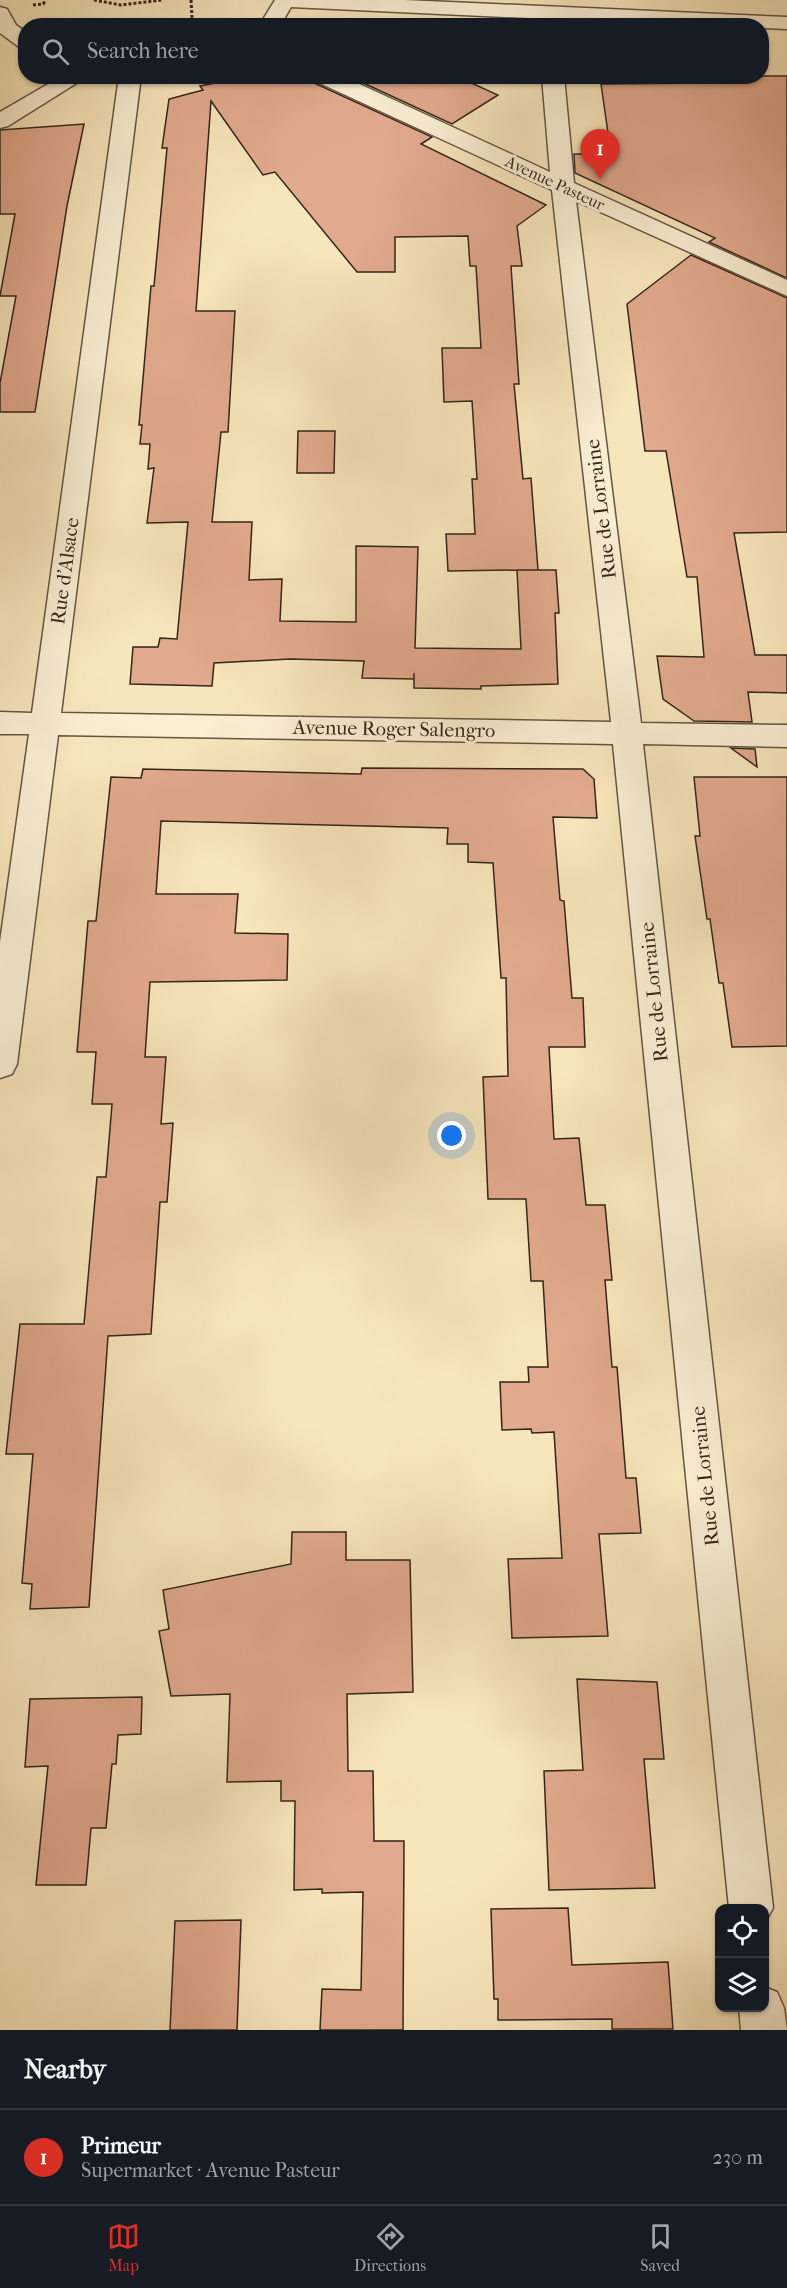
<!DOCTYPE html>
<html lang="en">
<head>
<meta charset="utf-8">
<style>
  :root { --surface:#171b24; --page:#20242c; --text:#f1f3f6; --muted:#9ea1a6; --line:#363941; --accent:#d93025 }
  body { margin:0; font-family:"IM FELL French Canon",serif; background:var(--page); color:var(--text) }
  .controls { position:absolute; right:18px; bottom:18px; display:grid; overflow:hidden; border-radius:12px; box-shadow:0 2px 4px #0004 }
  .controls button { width:54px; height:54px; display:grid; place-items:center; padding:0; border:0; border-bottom:2px solid var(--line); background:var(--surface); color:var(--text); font:30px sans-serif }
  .you { position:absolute; left:452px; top:1136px; width:21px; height:21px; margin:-15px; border:4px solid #fff; border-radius:50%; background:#1a73e8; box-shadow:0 0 0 9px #1a73e833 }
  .badge { display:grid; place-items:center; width:39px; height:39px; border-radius:50%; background:var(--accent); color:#fff; font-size:20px; font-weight:700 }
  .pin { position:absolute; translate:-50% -50px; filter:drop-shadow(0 2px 3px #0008) }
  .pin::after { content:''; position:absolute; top:32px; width:21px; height:18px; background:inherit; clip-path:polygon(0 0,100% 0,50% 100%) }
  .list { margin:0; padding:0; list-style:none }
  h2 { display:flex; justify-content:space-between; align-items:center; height:78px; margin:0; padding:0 24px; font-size:26px }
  h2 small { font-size:20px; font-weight:400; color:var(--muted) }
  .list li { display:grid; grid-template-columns:39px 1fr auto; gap:18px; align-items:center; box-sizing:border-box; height:96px; padding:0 24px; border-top:2px solid var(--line) }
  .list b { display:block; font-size:22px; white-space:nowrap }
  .list p { margin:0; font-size:20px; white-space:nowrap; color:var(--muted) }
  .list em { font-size:20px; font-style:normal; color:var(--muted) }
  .icon { flex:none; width:33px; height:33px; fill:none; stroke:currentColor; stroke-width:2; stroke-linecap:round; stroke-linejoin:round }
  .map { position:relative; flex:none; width:787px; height:2030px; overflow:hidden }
  .search { position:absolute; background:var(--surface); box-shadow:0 2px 4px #0004; left:18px; right:18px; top:18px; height:66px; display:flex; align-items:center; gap:15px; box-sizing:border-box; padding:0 21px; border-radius:24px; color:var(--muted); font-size:22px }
  .sheet { height:174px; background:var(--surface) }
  nav { display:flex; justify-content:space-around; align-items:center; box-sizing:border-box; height:84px; border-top:2px solid var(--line); background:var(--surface); font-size:16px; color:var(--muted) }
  nav a { display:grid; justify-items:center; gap:3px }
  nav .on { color:var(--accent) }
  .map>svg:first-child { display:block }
  .building { fill:#e1a98d; stroke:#33261a; stroke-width:1.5; fill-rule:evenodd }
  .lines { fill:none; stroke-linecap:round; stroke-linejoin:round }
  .minor-casing { stroke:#645642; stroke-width:3 }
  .path { stroke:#33261a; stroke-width:3; stroke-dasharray:3 2; stroke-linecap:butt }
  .minor { fill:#faeed3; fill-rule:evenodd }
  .labels { text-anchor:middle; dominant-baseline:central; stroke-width:6; stroke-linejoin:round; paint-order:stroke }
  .far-street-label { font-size:16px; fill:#33261a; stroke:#faeed3 }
  .street-label { font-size:20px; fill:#33261a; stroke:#faeed3 }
</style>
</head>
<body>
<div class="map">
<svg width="787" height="2030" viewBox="0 0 787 2030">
  <rect width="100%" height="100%" fill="#f7e5bb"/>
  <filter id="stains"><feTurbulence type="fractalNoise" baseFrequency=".00333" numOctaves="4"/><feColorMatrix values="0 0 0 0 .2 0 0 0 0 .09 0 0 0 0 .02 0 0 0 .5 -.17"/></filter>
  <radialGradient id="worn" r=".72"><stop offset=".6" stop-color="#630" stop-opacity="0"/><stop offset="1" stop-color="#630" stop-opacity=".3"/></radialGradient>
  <!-- building -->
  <g class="building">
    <path d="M251 76H311L314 83 432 137 421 144 546 205 517 226 522 266H511L519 384H514L523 479 531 478 538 570H517H556L559 613H555L558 684 481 686V689L414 688V673V679L362 678 364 661 290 659 214 663 212 686 130 684 133 647H158L160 638 177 639 188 522 147 523 154 468 148 469 150 444H140L142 425H139L151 286H154L167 148H162L169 99 203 90 200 86ZM211 101 263 175 275 172 357 272H395V237L468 236 470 266H476L481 348H442L444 402 472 401 477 479H472L475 534H446L448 571 517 570 521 649 415 648 418 547 356 546V622L280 621 282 579 249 580 252 522H212L221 432H228L235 311H196Z"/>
    <polygon points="348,76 456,76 498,95 452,124"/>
    <polygon points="705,76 787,76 787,278 709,242 715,238 575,173 574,154 611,154 601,84 705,83"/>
    <polygon points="84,124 67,206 35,412 0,412 0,383 16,296 0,296 15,214 0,214 0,130"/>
    <polygon points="691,255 787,298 787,532 734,533 755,655 787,655 787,693 748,692 752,722 694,721 663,699 657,656 704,657 697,577 687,577 666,451 645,451 627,304"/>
    <polygon points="298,431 335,431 334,473 297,473"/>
    <polygon points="731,748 755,749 757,767"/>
    <polygon points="362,768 583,769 594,779 597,818 553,817 560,900 564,901 572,998 583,998 585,1047 549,1047 554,1139 579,1138 586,1205 605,1205 612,1280 605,1280 612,1367 617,1367 626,1478 636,1478 641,1533 599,1534 608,1636 512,1638 508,1559 562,1558 554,1432 532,1433 531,1429 502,1430 500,1382 529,1382 528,1367 548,1367 543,1281 531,1281 526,1199 488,1199 483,1077 508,1076 506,978 501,978 493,863 468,862 468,844 447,844 448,828 161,821 156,894 238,894 235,933 288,934 287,980 150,982 145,1057 166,1057 161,1124 173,1123 167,1202 160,1202 151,1334 108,1336 89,1607 30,1609 32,1584 22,1583 33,1454 6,1454 20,1324 84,1324 97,1177 106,1177 112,1104 92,1104 96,1052 77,1052 88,921 96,921 111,777 141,778 143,769 361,774"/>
    <polygon points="694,777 787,777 787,1046 732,1047 723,983 719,983 710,919 707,919 695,836 700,836"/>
    <polygon points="292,1532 346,1532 346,1560 410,1560 413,1692 347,1694 348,1771 373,1771 374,1841 404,1841 403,2030 320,2030 322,1989 361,1990 363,1892 322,1893 322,1889 294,1890 295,1801 281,1801 281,1781 227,1782 230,1694 171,1696 159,1631 169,1629 163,1590 291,1564"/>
    <polygon points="577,1679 657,1682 664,1759 644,1759 655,1888 549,1890 544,1771 583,1770"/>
    <polygon points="142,1697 141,1734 118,1735 116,1764 112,1764 106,1828 91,1828 86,1885 36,1885 48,1766 25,1767 30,1699"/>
    <polygon points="568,1908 572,1965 668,1962 673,2029 612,2029 612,2019 498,2020 498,1999 494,1999 491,1909"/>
    <polygon points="241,1920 237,2030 170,2030 175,1921"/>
  </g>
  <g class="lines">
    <defs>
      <g id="minor">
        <polygon points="275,0 404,0 787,17 787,29 762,28 762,26 701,26 291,7 280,26 259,26"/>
        <polygon points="0,7 7,9 16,25 26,32 26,49 19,47 0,33"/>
        <polygon points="62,76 88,76 8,126 0,128 0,112"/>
        <polygon points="119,76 141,76 61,713 611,722 552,190 315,81 313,76 342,76 550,172 542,76 564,76 574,183 787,280 787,296 576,201 641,723 787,725 787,747 643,744 773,1908 764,1924 764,1908 729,1908 613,744 58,735 17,1064 12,1074 0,1078 0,942 29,734 0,734 0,712 32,713"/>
        <polygon points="764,1987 777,1992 784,2008 787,2030 741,2030 739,2008 764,2008"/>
      </g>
    </defs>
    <!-- minor casing -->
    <use href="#minor" class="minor-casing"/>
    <!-- path -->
    <g class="path">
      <polyline points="94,0 121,5 162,0"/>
      <polyline points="191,0 192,17 197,26"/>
      <polyline points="33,5 43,4 46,0"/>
    </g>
    <!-- minor -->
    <use href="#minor" class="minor"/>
  </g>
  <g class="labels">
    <!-- far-street labels -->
    <g class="far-street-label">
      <text transform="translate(555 183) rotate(25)">Avenue Pasteur</text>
    </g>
    <!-- street labels -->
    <g class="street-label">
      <text transform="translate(601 509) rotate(-97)">Rue de Lorraine</text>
      <text transform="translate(65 571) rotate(-82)">Rue d'Alsace</text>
      <text transform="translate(394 729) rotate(1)">Avenue Roger Salengro</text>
      <text transform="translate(654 992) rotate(-96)">Rue de Lorraine</text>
      <text transform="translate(705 1476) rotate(-96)">Rue de Lorraine</text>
    </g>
  </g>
  <rect width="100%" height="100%" filter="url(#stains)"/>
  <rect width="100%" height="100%" fill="url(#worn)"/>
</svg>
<div class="controls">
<button><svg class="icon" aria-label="locate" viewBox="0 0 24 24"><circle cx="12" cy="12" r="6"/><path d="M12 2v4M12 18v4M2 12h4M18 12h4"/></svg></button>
<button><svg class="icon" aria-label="layers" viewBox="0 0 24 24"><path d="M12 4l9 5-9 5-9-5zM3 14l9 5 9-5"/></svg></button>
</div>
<div class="you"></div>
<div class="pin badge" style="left:600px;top:179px">1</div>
<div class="search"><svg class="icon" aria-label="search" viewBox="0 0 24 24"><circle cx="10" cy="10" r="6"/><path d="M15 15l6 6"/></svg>Search here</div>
</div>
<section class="sheet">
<h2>Nearby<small></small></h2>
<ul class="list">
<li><span class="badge">1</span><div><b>Primeur</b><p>Supermarket · Avenue Pasteur</p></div><em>230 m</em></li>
</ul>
</section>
<nav>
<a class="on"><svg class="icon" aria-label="map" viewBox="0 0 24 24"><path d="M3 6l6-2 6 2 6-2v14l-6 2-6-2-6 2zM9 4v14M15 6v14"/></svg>Map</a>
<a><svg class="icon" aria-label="directions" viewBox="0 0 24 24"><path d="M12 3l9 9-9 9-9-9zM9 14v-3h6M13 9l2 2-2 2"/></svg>Directions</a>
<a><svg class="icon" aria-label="saved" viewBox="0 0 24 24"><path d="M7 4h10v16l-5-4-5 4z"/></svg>Saved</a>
</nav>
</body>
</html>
